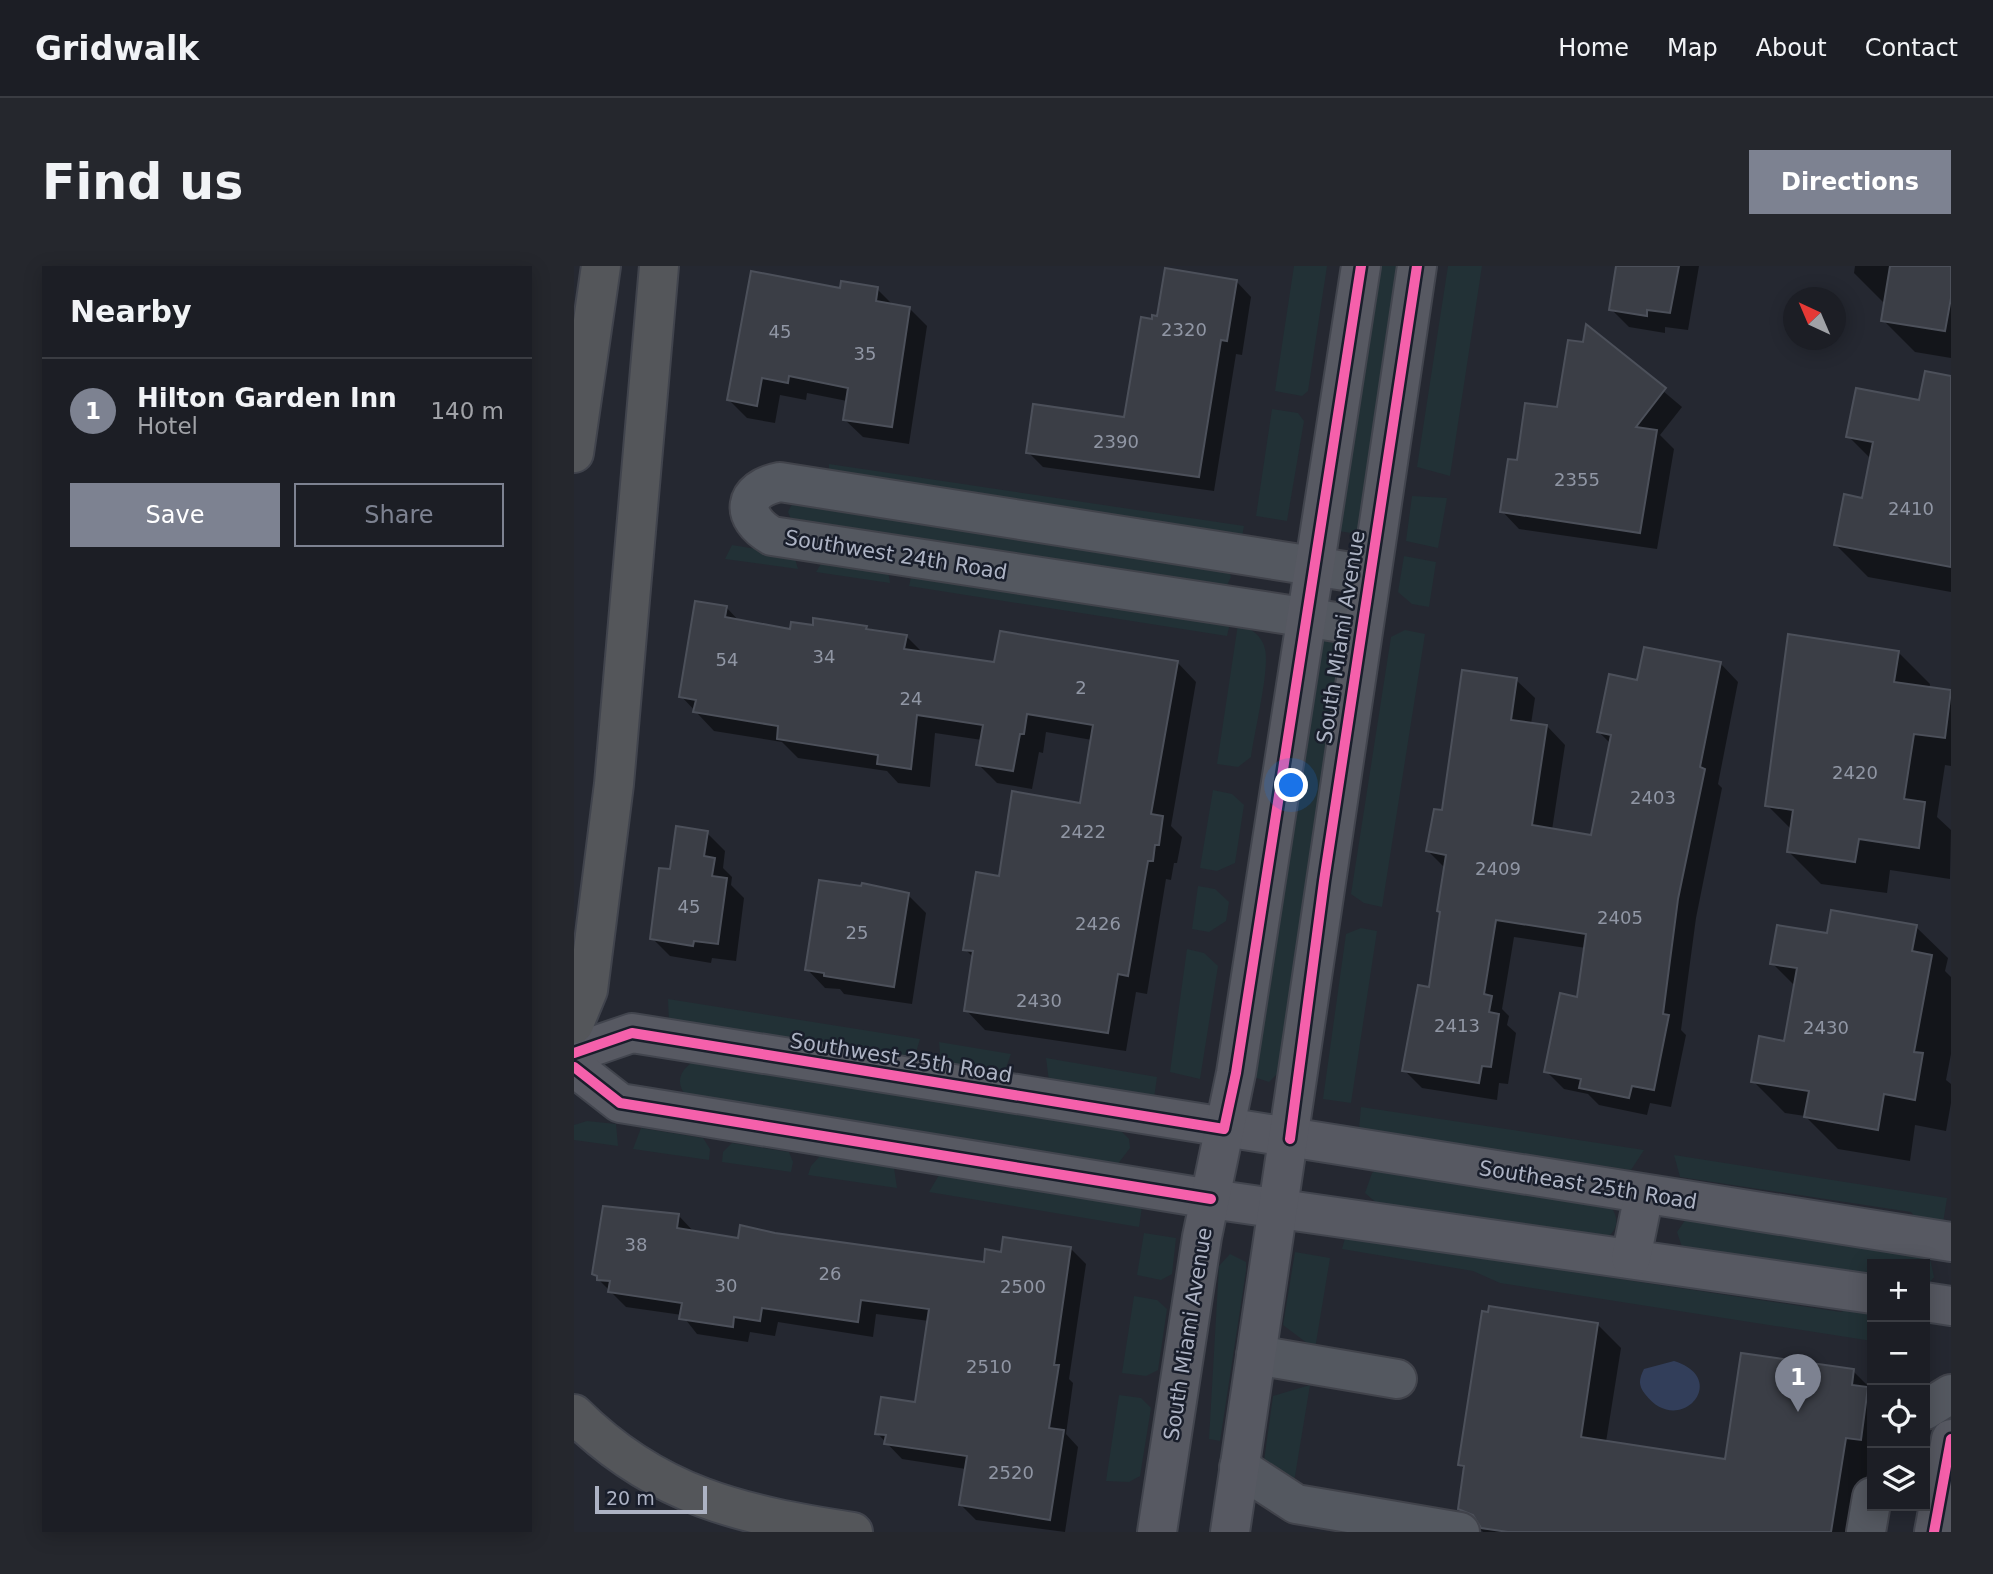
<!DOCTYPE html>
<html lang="en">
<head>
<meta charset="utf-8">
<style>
  :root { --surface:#1c1e25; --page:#25272d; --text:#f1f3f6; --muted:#a0a2a7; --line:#3a3c42; --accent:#7d8291 }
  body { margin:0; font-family:"DejaVu Sans",sans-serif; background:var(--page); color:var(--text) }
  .controls { position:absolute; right:21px; bottom:21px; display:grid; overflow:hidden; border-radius:0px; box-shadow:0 4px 18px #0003 }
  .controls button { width:63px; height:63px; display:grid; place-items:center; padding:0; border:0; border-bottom:2px solid var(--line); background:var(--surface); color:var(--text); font:35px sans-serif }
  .compass { position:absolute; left:1209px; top:21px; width:63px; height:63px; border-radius:50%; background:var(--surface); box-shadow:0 4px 18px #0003; rotate:316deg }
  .scale { position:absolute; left:21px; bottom:18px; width:112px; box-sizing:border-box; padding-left:7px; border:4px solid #adb3c4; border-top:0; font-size:19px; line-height:24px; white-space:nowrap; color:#adb3c4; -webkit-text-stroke:5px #191e2b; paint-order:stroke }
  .you { position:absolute; left:718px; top:520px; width:24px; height:24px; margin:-18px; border:5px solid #fff; border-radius:50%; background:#1a73e8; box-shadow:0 0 0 10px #1a73e833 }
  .badge { display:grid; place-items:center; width:46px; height:46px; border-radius:50%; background:var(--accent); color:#fff; font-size:23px; font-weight:700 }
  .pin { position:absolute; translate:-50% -58px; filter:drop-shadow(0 2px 4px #0008) }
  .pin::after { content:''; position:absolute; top:37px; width:24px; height:21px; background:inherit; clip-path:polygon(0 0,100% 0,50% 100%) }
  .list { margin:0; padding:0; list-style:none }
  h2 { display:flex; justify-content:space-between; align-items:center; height:91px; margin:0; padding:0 28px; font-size:30px }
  h2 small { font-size:23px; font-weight:400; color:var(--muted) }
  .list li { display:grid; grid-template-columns:46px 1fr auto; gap:21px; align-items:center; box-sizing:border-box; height:105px; padding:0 28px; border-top:2px solid var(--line) }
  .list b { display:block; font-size:26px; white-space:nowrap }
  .list p { margin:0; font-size:23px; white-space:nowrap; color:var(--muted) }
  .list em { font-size:23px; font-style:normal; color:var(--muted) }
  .actions { display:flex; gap:14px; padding:21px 28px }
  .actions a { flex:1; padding:16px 0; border:2px solid var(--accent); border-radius:0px; text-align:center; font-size:24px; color:var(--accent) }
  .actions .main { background:var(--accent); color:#fff }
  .icon { flex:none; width:38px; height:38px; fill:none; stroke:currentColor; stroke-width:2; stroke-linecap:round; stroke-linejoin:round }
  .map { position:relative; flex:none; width:1377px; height:1266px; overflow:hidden; border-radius:0px }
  header { display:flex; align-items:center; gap:42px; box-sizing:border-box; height:98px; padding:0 35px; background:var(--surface); border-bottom:2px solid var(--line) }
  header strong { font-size:33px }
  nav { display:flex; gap:38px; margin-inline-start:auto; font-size:24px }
  .intro { display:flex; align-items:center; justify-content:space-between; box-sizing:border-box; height:168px; padding:0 42px }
  h1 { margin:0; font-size:49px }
  .button { padding:18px 32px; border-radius:0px; background:var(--accent); color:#fff; font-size:24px; font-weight:700 }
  main { display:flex; gap:42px; padding:0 42px }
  aside { flex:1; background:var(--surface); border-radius:0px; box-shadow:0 4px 18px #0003 }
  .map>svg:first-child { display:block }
  .green { fill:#223136 }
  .water { fill:#323e5a }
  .shadow { fill:#0007 }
  .building { fill:#3b3e46; stroke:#4c505a; stroke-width:2 }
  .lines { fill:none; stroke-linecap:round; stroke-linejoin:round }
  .minor-casing { stroke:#41434b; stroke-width:42 }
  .major-casing { stroke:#42454e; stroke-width:42 }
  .highway-casing { stroke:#41444d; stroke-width:42 }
  .minor { stroke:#545860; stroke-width:38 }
  .major { stroke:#575962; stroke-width:38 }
  .highway { stroke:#54565a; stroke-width:38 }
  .cycleway-casing { stroke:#191e2b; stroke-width:15 }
  .cycleway { stroke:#f560ab; stroke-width:10 }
  .labels { text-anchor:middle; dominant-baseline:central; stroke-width:5; stroke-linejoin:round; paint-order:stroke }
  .number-label { font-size:18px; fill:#9096a4 }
  .street-label { font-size:21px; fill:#adb3c4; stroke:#191e2b }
</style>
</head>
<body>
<header>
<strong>Gridwalk</strong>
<nav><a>Home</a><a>Map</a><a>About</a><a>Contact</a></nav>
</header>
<div class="intro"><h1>Find us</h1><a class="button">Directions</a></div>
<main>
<aside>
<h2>Nearby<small></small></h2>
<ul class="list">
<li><span class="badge">1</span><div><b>Hilton Garden Inn</b><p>Hotel</p></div><em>140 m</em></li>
</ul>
<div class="actions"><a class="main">Save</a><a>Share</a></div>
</aside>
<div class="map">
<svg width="1377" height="1266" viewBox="0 0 1377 1266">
  <rect width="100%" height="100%" fill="#252831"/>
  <!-- green -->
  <g class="green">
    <polygon points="720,0 753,0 734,125 728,130 701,125"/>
    <polygon points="798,0 832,0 791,269 757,264"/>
    <polygon points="874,0 908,0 876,210 843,201"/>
    <polygon points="698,143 724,147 730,155 713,255 682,250"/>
    <polygon points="255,198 670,260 668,271 255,208"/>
    <polygon points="838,230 873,232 864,282 832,275"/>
    <polygon points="230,234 654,302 657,311 653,319 641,325 225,259 217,253 214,246 218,238"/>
    <polygon points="158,279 220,289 224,303 151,293"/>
    <polygon points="830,290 862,296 855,341 838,338 824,326"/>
    <polygon points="250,293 314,304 316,317 242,306"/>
    <polygon points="338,307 656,357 653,370 335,320"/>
    <path d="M664 358C676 362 688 369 691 383 696 403 680 467 677 491L664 501 643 498Z"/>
    <polygon points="831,364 851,368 808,641 790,637 777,628 817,371"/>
    <polygon points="740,372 770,375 707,804 695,816 680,811"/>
    <polygon points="639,524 658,528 670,539 661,597 643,605 626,602"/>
    <polygon points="624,620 641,623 655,636 652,655 635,666 618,663"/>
    <polygon points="787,662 803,665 777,837 749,833 772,668"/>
    <polygon points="613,683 630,687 644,700 626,813 596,806"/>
    <polygon points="94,733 346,773 340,793 95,756"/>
    <polygon points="365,776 437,788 430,807 367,797"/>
    <polygon points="472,792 583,811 580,832 475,815"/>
    <path d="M120 795 542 860 555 873 556 882 543 899 113 831C101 817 105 805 120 795Z"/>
    <polygon points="787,841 1070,884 1057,904 785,863"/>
    <polygon points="13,855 42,858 44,880 0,874 0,859"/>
    <polygon points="67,862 129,872 136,883 135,894 59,883"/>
    <polygon points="158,877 215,886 219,896 217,906 148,896 149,886"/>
    <polygon points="247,889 320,902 323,922 234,909 237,900"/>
    <polygon points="1100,889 1373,932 1369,957 1348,959 1337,946 1106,911"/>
    <path d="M807 902 1035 938C1046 953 1045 963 1030 974L805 939 791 927 798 907Z"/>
    <polygon points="365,909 568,941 565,961 355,926"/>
    <polygon points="1114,950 1351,987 1356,993 1360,1011 1351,1022 1351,998 1298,998 1298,1021 1109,984 1103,966"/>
    <polygon points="570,967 602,972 598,1008 587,1014 563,1009"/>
    <polygon points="771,972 1267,1046 1283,1038 1298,1041 1298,1075 926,1017 899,1005 768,983"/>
    <polygon points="721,986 756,992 741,1083 709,1059"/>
    <polygon points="656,988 672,996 672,1005 646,1175 635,1173 645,1000"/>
    <polygon points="560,1030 583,1034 593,1043 584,1104 572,1110 548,1107"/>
    <polygon points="736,1119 719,1222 689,1202 699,1130"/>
    <polygon points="545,1129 567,1132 577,1142 566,1210 555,1216 532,1215"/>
  </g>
  <!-- water -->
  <path class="water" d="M1100 1095C1158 1113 1105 1173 1071 1128 1064 1119 1065 1113 1070 1103Z"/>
  <!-- shadow -->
  <g class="shadow">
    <polygon points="1044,0 1125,0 1114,64 1091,61 1091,67 1055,61 1037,43"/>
    <polygon points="1281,0 1377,0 1377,92 1341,86 1309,54 1312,39 1280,7"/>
    <polygon points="662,15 677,31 668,89 662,88 640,225 469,201 454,186 552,153 579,55"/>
    <polygon points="303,23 320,40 335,42 353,60 335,178 289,171 270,153 273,135 233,127 232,134 206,129 201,157 173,152 155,134 267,24"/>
    <polygon points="1013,61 1108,141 1086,169 1100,183 1083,283 945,263 928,245 944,196 984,143 1010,78"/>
    <polygon points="1377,112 1377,326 1294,311 1262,279 1290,234 1298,194 1274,170 1347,136"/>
    <polygon points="152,341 166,356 217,365 240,361 292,362 332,370 349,387 421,398 603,396 622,416 597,560 608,571 603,597 600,597 597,614 592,613 573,728 562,726 552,785 411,764 392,744 399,691 391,683 426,612 507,539 518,474 472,466 469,487 465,486 458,523 423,517 404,498 408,474 361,467 356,521 324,517 313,505 224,492 208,476 140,465 107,430"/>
    <polygon points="1324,386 1356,418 1355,423 1377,426 1377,500 1371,499 1363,551 1377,564 1376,613 1316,604 1313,627 1247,618 1215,586 1218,564 1193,539"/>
    <polygon points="1146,397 1164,416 1144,518 1148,522 1122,652 1107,764 1112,769 1097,841 1076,837 1073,849 1025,839 1014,828 990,823 972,805 1004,733 1012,682 940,671 928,743 935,750 933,759 942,767 934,818 925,817 923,834 848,822 830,804 856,723 868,648 865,645 872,603 854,585 869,546 942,414 961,432 957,458 973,460 991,479 978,564 1018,571 1037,478 1025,466 1065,416"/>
    <polygon points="133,567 151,585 149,602 158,611 157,619 170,632 162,695 138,692 137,697 96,690 78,672 98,605"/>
    <polygon points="334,629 352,647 338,738 270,728 266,723 251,722 233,703"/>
    <polygon points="1342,661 1374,692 1371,705 1377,711 1377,788 1372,814 1377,818 1377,837 1372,865 1341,859 1336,895 1264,883 1231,850 1211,847 1179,815 1212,777 1221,720 1198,697 1254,669"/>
    <polygon points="105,950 120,966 165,974 200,969 411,998 428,988 496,982 512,998 495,1113 499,1117 492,1168 504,1181 491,1266 402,1254 387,1239 392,1203 328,1193 303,1167 342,1138 355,1055 302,1048 299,1071 204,1056 201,1070 176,1066 174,1076 123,1068 108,1049 52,1041 19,1008"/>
    <polygon points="1024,1059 1047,1082 1032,1176 1152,1195 1279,1105 1298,1124 1298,1195 1295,1195 1284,1266 909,1266 886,1243 891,1204 886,1199"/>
  </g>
  <!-- building -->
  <g class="building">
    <polygon points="1042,0 1105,0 1096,47 1073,44 1073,50 1035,44"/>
    <polygon points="1316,0 1377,0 1377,32 1371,65 1307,55"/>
    <polygon points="591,2 663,14 653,75 647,74 625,211 452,187 459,138 550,151 567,51 578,53 578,49 583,50"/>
    <polygon points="177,5 266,22 267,15 304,21 302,35 336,41 318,161 269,154 274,122 215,110 214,117 188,112 183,140 153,134"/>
    <polygon points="1012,58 1092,122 1062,161 1083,164 1066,267 926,246 934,193 943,194 951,137 983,141 994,74 1009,76"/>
    <polygon points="1351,105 1377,110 1377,301 1260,279 1270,228 1288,232 1299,176 1272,171 1282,122 1345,134"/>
    <polygon points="121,335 153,340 151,351 216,363 217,356 239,359 239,352 293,360 292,363 333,369 330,383 420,396 426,365 604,395 577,548 589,550 585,579 581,579 579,595 574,595 554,710 544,708 534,767 390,745 399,685 389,684 402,606 425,610 438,525 506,537 519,459 453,448 450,468 446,468 439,505 402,499 409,459 343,449 337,503 303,498 304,489 203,473 204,460 119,446 122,434 105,431"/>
    <polygon points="1214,368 1325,385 1320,416 1377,424 1371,472 1340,468 1330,533 1351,536 1345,582 1285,573 1281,596 1213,586 1219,544 1191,540"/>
    <polygon points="1070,381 1147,396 1126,501 1131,503 1104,633 1089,748 1095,749 1080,824 1058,820 1055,832 1005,822 1007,813 970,806 986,727 1003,731 1012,668 922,654 910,728 918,730 915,746 925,748 917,801 908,800 905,817 828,805 844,719 855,721 866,646 863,645 872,589 852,585 860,543 868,544 888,404 943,412 937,454 973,459 958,559 1017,569 1037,469 1023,466 1035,408 1063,414"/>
    <polygon points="102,560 134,565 130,590 141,592 138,610 153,612 144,678 120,675 119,680 76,673 85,602 96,603"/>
    <polygon points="245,614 287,620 288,617 335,627 320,721 250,710 250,707 231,704"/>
    <polygon points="1257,644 1343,659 1338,685 1358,689 1340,786 1349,787 1341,834 1310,828 1304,864 1230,851 1235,825 1177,816 1185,770 1210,775 1223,702 1196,698 1203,659 1253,667"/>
    <polygon points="29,940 105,948 103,962 164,972 166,959 201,967 410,996 411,983 427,986 429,971 497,981 480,1099 485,1099 475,1162 490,1164 476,1254 385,1239 393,1190 310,1178 312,1169 301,1168 307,1131 341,1136 355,1043 287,1034 284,1056 188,1042 186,1055 160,1051 159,1061 105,1053 108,1037 34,1026 36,1015 23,1014 23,1010 18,1008"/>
    <polygon points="915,1040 1024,1057 1007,1171 1151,1193 1167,1087 1280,1103 1278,1119 1294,1121 1287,1174 1272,1172 1257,1266 934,1266 907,1262 899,1249 884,1243 890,1200 884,1199 908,1045 914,1046"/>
  </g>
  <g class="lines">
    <defs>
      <g id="minor">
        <path d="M788 360 198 270C165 251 169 223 206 216L796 309"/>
        <polyline points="682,1089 823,1113"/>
        <polyline points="1351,1144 1377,1128"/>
        <polyline points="665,1201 722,1238 886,1266"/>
        <polyline points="1292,1266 1298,1231"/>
      </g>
      <g id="major">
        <polyline points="0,787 58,767 1377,976"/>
        <polyline points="0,801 46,837 637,933 1298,1028"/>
        <polyline points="1057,992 1070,928"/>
        <polyline points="1351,1036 1377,1040"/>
        <polyline points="583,1266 628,971 662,807 787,0"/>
        <polyline points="656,1266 843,0"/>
        <polyline points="1360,1266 1377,1173"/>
      </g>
      <g id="highway">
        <polyline points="0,187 27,0"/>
        <polyline points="0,758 14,724 40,518 85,0"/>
        <path d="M0 1148C82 1230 168 1249 279 1266"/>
      </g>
    </defs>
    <!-- minor casing -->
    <use href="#minor" class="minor-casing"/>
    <!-- major casing -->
    <use href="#major" class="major-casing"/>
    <!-- highway casing -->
    <use href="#highway" class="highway-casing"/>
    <!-- minor -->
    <use href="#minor" class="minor"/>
    <!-- major -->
    <use href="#major" class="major"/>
    <!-- highway -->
    <use href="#highway" class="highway"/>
    <defs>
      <g id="cycleway">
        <polyline points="0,787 58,767 650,863 662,807 787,0"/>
        <polyline points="0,801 46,837 637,933"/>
        <polyline points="716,873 750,615 843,0"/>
        <polyline points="1360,1266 1377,1173"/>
      </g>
    </defs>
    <!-- cycleway casing -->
    <use href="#cycleway" class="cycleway-casing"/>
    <!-- cycleway -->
    <use href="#cycleway" class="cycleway"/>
  </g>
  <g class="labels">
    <!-- number labels -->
    <g class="number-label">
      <text x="610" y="63">2320</text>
      <text x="206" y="65">45</text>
      <text x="291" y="87">35</text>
      <text x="542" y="175">2390</text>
      <text x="1003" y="213">2355</text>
      <text x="1337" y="242">2410</text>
      <text x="250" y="390">34</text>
      <text x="153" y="393">54</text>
      <text x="507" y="421">2</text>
      <text x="337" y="432">24</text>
      <text x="1281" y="506">2420</text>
      <text x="1079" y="531">2403</text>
      <text x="509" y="565">2422</text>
      <text x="924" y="602">2409</text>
      <text x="115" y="640">45</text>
      <text x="1046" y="651">2405</text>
      <text x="524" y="657">2426</text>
      <text x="283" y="666">25</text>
      <text x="465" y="734">2430</text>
      <text x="883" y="759">2413</text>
      <text x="1252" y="761">2430</text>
      <text x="62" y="978">38</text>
      <text x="256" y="1007">26</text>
      <text x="152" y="1019">30</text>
      <text x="449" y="1020">2500</text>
      <text x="415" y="1100">2510</text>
      <text x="437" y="1206">2520</text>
    </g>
    <!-- street labels -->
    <g class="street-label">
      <text transform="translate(322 289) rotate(9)">Southwest 24th Road</text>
      <text transform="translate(767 371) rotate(-81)">South Miami Avenue</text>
      <text transform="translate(327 792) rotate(9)">Southwest 25th Road</text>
      <text transform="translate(1014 919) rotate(9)">Southeast 25th Road</text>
      <text transform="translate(614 1068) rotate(-81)">South Miami Avenue</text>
    </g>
  </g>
</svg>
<div class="controls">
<button>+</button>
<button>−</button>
<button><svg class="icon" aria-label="locate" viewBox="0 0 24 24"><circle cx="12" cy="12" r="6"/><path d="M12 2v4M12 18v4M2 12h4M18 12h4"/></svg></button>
<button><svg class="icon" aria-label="layers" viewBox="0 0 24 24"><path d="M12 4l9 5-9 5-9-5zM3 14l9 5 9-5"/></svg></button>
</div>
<svg class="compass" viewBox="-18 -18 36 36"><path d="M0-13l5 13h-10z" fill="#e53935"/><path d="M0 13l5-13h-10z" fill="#a0a2a7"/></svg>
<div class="scale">20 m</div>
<div class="you"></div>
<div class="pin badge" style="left:1224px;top:1146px">1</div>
</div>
</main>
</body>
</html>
